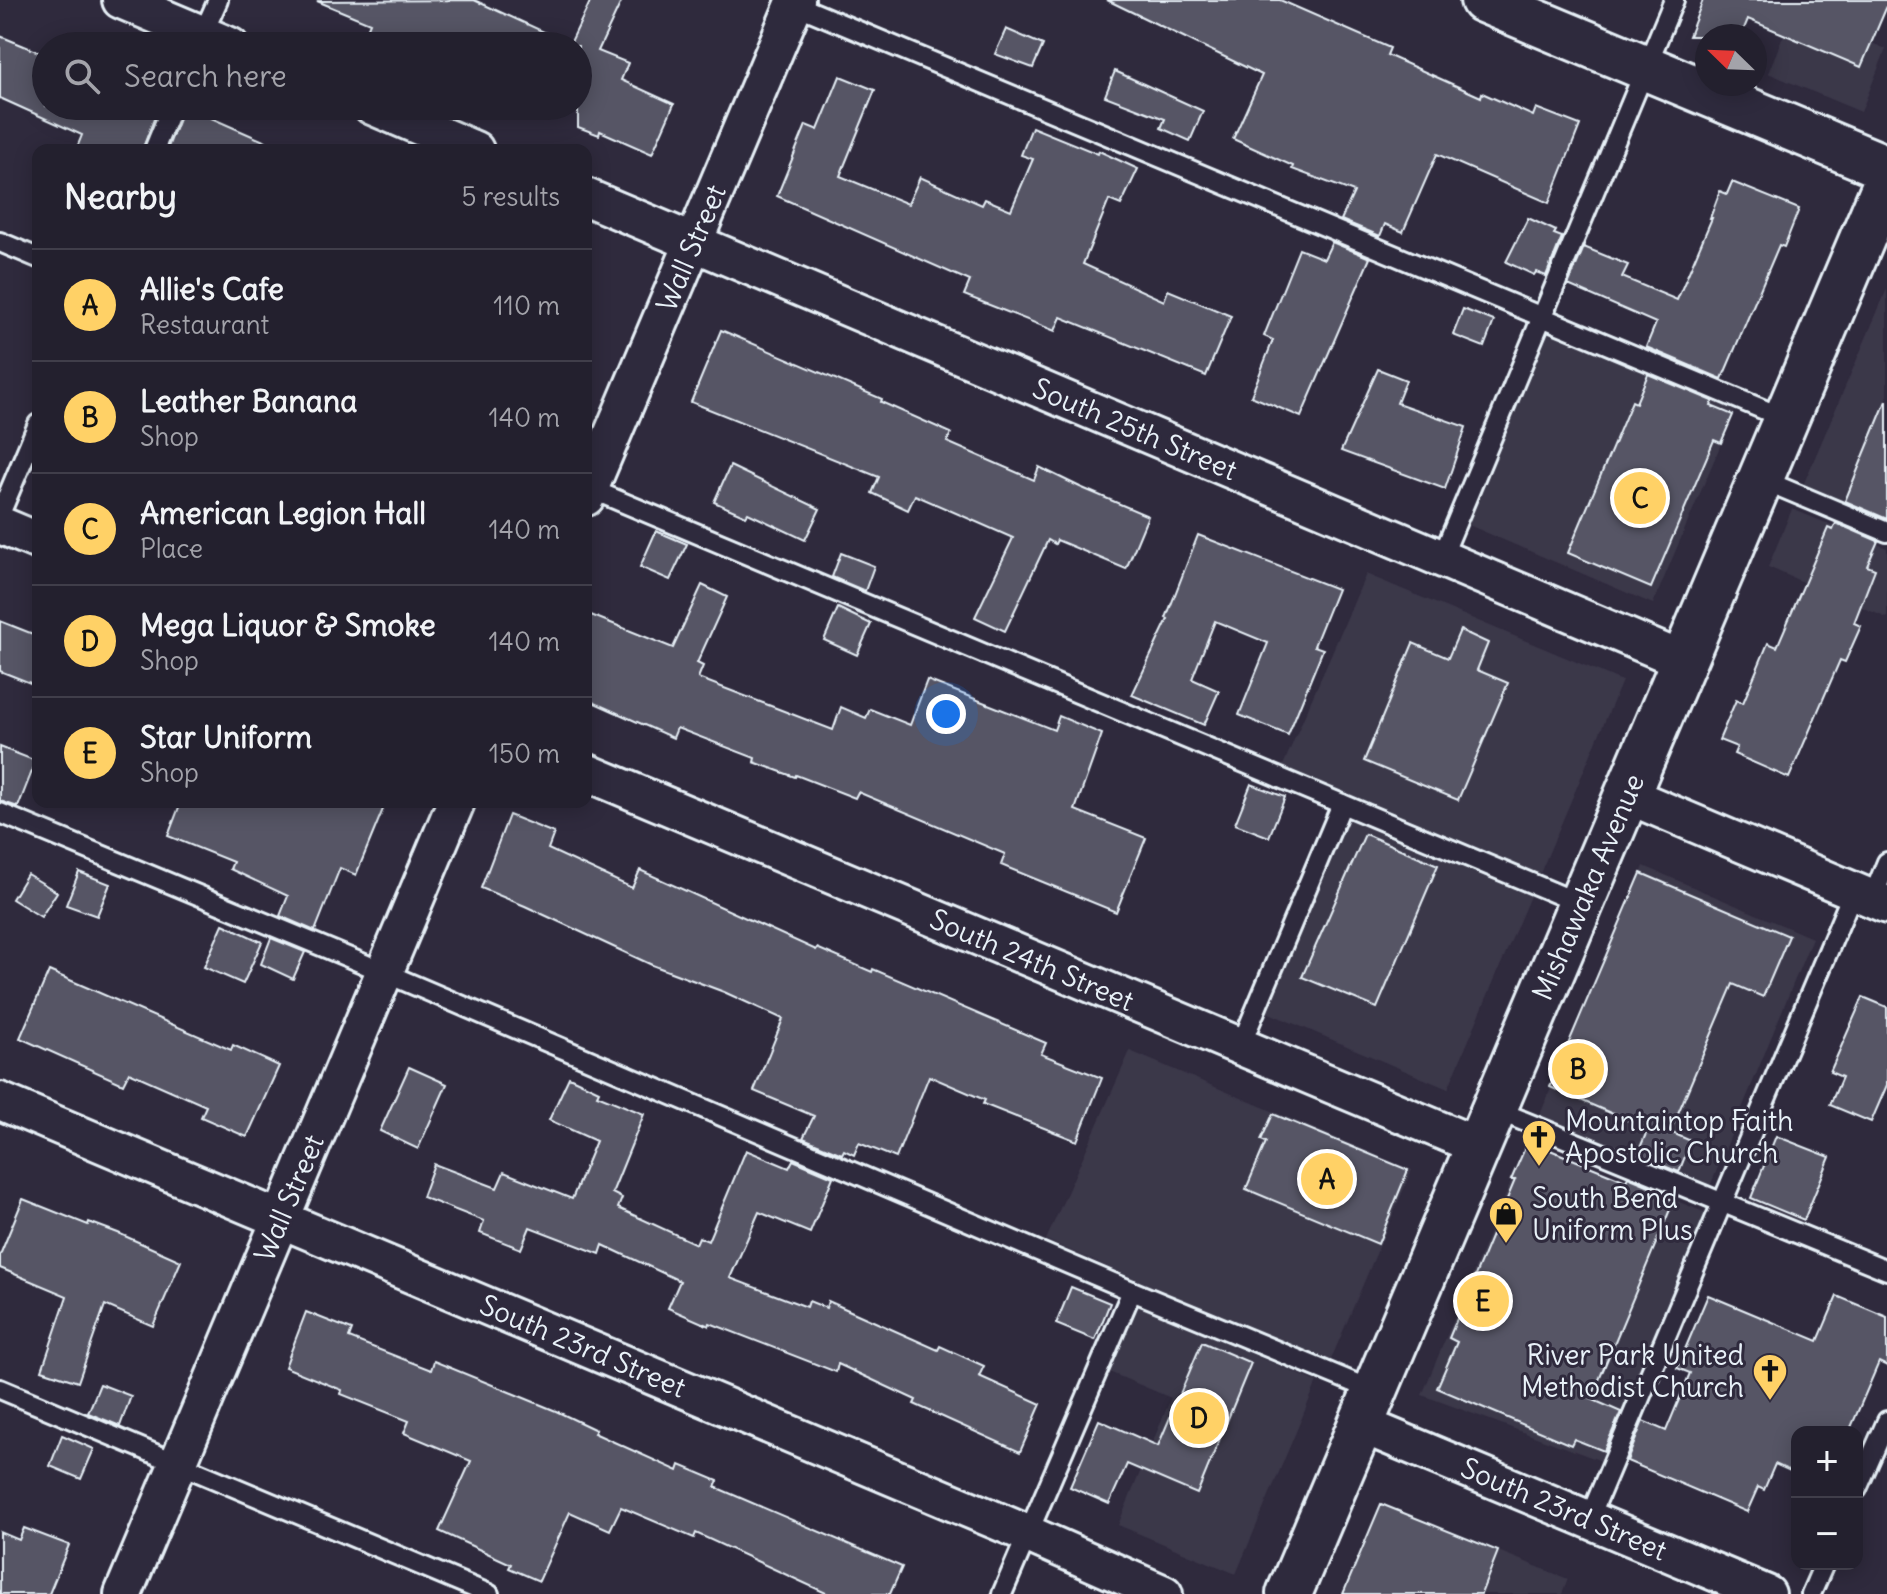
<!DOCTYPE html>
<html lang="en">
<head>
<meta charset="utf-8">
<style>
  :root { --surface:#23202e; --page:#2b2836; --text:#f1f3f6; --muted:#a3a3aa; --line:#403e4a; --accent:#ffd166 }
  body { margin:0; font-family:Delius,sans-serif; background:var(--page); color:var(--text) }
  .controls { position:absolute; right:24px; bottom:24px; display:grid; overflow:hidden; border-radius:16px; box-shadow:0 4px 20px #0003 }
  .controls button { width:72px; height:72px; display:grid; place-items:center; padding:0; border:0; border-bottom:2px solid var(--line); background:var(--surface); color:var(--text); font:40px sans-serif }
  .compass { position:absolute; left:1695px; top:24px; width:72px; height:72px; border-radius:50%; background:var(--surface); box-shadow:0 4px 20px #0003; rotate:293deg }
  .you { position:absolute; left:946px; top:714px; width:28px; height:28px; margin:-20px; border:6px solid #fff; border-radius:50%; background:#1a73e8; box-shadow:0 0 0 12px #1a73e833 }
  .badge { display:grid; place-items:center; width:52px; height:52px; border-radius:50%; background:var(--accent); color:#111; font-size:26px; font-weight:700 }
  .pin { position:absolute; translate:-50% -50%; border:4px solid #fff; box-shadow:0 2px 8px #0006 }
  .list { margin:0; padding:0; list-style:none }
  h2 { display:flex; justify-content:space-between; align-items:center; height:104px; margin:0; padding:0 32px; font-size:34px }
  h2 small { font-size:26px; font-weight:400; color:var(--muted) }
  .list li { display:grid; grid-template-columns:52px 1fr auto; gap:24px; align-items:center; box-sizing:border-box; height:112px; padding:0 32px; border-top:2px solid var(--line) }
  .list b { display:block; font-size:30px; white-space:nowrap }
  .list p { margin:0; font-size:26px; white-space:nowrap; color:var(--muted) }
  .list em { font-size:26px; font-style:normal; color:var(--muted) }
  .icon { flex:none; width:44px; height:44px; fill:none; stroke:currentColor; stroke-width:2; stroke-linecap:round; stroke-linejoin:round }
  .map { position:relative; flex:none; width:1887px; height:1594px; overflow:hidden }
  .search { position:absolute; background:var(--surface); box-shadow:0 4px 20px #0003; left:32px; top:32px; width:560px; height:88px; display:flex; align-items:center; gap:20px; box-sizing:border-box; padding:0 28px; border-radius:44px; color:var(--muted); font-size:30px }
  .panel { position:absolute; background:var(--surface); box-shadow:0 4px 20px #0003; left:32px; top:144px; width:560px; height:664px; border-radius:16px }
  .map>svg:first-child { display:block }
  .built { fill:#3b3749 }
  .building { fill:#575565; stroke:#e8f1f8; stroke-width:2 }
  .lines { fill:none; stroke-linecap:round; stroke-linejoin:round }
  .lane-casing { stroke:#e8f1f8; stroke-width:24 }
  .street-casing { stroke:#e8f1f8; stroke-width:42 }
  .secondary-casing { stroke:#e8f1f8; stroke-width:50 }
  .lane { stroke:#2f2a3d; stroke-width:18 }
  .street { stroke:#2f2a3d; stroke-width:36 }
  .secondary { stroke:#2f2a3d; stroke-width:44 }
  .labels { text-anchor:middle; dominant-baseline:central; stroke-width:6; stroke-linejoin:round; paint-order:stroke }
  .street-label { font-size:28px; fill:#e8f1f8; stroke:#2f2a3d }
  .poi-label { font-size:28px; fill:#e8f1f8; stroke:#2f2a3d; text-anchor:start }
</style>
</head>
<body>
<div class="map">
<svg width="1887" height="1594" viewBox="0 0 1887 1594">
  <rect width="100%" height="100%" fill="#2f2a3d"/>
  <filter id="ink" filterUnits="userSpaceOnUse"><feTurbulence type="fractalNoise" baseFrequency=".0125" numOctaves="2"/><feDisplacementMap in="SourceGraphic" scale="16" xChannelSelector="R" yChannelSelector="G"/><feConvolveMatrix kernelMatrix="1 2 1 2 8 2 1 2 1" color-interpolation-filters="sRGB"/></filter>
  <g filter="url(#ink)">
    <!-- built -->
    <g class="built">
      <polygon points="1794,10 1886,49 1861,112 1768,73"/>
      <polygon points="1887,289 1887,527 1801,490"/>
      <polygon points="1545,329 1735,411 1653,604 1464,523"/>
      <polygon points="1792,509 1887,548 1887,618 1768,567"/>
      <polygon points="1366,574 1622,681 1539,876 1281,770"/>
      <polygon points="1343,817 1530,896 1448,1089 1262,1010"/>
      <polygon points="1644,866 1812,938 1709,1189 1539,1117"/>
      <polygon points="1130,1051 1412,1170 1329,1364 1046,1240"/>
      <polygon points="1528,1141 1724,1220 1618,1467 1422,1395"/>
      <polygon points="1137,1305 1317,1382 1236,1574 1118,1525 1171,1398 1107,1371"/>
      <polygon points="1381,1504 1568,1579 1562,1594 1343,1594"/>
    </g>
    <!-- building -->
    <g class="building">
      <polygon points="474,0 570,44 591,0 622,0 598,51 628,63 621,80 674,104 652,154 600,131 599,135 578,127 578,46 406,46 367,30 370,23 317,1"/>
      <polygon points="1107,0 1280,0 1390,48 1387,55 1481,97 1482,93 1533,116 1536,108 1580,125 1549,203 1437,154 1403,232 1385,224 1380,236 1341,220 1354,192 1292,169 1293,166 1233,139 1262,75"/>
      <polygon points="1703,0 1887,0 1887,6 1861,67 1748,19 1741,36 1689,36"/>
      <polygon points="1006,29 1043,45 1033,68 995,54"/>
      <polygon points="0,36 46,55 46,106 159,106 142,150 76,150 82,135 0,98"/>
      <polygon points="1115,71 1203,111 1190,141 1161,128 1165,119 1105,96"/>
      <polygon points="840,76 875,90 840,176 908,204 920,177 982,205 985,199 1011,210 1033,159 1021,155 1032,127 1098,154 1099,151 1138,169 1121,205 1109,200 1083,264 1164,301 1168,290 1231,316 1206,376 1061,317 1055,331 964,295 970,281 777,196 806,125 818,130"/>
      <polygon points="184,106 282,149 282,150 167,150"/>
      <polygon points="1732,182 1799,209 1784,247 1779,245 1722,379 1646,347 1656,323 1568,285 1584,247 1628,265 1622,277 1677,300 1712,218 1710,218 1720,191 1727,194"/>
      <polygon points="1528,218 1556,231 1554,234 1562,237 1546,276 1536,272 1534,275 1506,262"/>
      <polygon points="1332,242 1370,258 1301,417 1251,396 1273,340 1264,336 1299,249 1324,259"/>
      <polygon points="1463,309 1494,321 1484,347 1453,335"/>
      <polygon points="721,330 882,399 881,402 951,433 947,442 1034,480 1039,467 1080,487 1148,516 1126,569 1057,540 1055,544 1048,540 1005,631 975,617 1013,538 915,495 908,510 872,493 879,477 691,402"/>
      <polygon points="1378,369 1406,380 1397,403 1466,427 1445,489 1341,451"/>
      <polygon points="1648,374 1713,401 1711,406 1733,415 1721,443 1714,440 1651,588 1568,553 1632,401 1636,403"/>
      <polygon points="1886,401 1887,401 1887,519 1845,501"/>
      <polygon points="730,466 820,509 805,540 748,513 746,516 714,502"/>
      <polygon points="1836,523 1878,541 1867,566 1875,569 1854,623 1861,626 1845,662 1840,660 1789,778 1734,754 1737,747 1719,740 1736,700 1743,703 1768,643 1777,647 1828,528 1833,530"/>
      <polygon points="656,531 687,544 670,580 640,567"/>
      <polygon points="1198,535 1337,589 1314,646 1323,649 1288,735 1239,715 1268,643 1215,621 1192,679 1219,691 1204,725 1132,695 1168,619 1166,618"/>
      <polygon points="841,553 874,566 865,591 832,577"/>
      <polygon points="702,585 727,597 697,663 703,666 698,678 833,730 841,707 866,718 870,709 910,725 927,680 1054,730 1059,716 1102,734 1075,810 1146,838 1116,912 1001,865 1005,854 858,792 855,798 796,775 795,777 754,762 755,758 677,728 673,738 586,699 586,613 673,648"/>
      <polygon points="838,608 871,624 857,655 824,640"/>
      <polygon points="0,621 38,636 38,686 0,671"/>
      <polygon points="1460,630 1488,643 1477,670 1508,683 1458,800 1364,761 1413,643 1448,658"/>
      <polygon points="0,747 36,761 18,807 0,801"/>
      <polygon points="1251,784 1285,797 1269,837 1235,824"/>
      <polygon points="181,802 386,802 356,875 340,868 315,931 280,916 288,896 230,869 233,862 168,836"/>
      <polygon points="509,815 554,833 548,849 632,888 640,870 816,950 817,948 872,972 873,969 1046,1043 1041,1054 1102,1078 1077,1141 983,1104 985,1100 929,1076 896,1158 859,1143 854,1155 844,1150 842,1154 803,1138 814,1116 754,1091 783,1019 724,992 652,965 525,906 481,888"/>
      <polygon points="1365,834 1438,865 1377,1008 1302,977"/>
      <polygon points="79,872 110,884 97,916 66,905"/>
      <polygon points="1641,873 1789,936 1763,997 1733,984 1670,1132 1691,1141 1679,1172 1637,1155 1648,1129 1550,1087"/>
      <polygon points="27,874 57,892 41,917 12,899"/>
      <polygon points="223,924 262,942 243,984 204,967"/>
      <polygon points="271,938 305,952 293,979 261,964"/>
      <polygon points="49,971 231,1050 233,1045 279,1066 247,1137 201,1117 206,1106 129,1072 123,1084 20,1038"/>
      <polygon points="1863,997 1887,1007 1887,1085 1871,1122 1830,1105 1842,1077 1830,1072"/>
      <polygon points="409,1067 447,1084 418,1149 380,1131"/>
      <polygon points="569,1077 599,1091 597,1095 644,1114 612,1193 622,1198 618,1208 696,1244 699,1237 708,1241 746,1150 789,1168 793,1160 833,1177 810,1233 759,1212 730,1278 807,1307 809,1301 826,1308 828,1301 938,1350 940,1346 984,1366 979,1376 1041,1404 1020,1452 914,1404 916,1400 838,1364 836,1372 710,1323 709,1326 668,1308 680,1281 603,1245 600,1254 530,1227 521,1249 480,1233 484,1221 422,1197 434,1164 497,1188 504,1172 572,1199 596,1141 549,1120"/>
      <polygon points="1273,1114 1408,1170 1378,1244 1246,1189 1266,1142 1261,1140"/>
      <polygon points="1776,1136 1830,1157 1804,1220 1751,1198"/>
      <polygon points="1528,1141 1626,1181 1628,1177 1669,1194 1668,1198 1674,1200 1591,1399 1621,1412 1604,1451 1574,1439 1571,1445 1437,1388 1457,1342 1449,1338 1515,1180 1511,1180"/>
      <polygon points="23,1199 88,1225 89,1222 118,1233 181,1261 153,1326 105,1305 78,1382 42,1370 67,1296 0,1268 0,1255"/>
      <polygon points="1071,1287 1110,1303 1095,1340 1056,1324"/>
      <polygon points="1708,1295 1818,1341 1837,1296 1887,1317 1887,1366 1879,1362 1849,1432 1797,1432 1797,1474 1775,1464 1764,1490 1758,1487 1747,1512 1627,1461 1643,1421 1666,1431 1690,1373 1677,1368"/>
      <polygon points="306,1312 352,1330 349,1338 431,1370 434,1361 556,1411 596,1430 594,1433 678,1471 680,1465 718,1481 715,1487 902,1567 890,1594 828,1594 696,1533 694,1538 621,1507 610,1530 570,1512 539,1581 509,1568 511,1564 439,1531 471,1461 404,1433 409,1421 341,1394 342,1390 285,1367"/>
      <polygon points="1202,1342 1251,1363 1197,1494 1127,1464 1109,1504 1070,1487 1099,1420 1158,1446"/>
      <polygon points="100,1384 131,1396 120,1426 88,1413"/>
      <polygon points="62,1435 94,1449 81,1479 50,1466"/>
      <polygon points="1381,1504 1498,1551 1481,1594 1343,1594"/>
      <polygon points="24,1528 69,1545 49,1594 0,1594 0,1532 19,1540"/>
    </g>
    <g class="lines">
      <defs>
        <g id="lane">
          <polyline points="789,2 1786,419"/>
          <polyline points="200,40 218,0"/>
          <polyline points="154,150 172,106"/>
          <polyline points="0,242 38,258"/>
          <polyline points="1761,479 1887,532"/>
          <polyline points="586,487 1581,904"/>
          <polyline points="0,514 38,424"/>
          <polyline points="1442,557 1674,0"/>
          <polyline points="0,813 362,963 1132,1291 1374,1391"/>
          <polyline points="1872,899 1887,862"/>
          <polyline points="1240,1047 1342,804"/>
          <polyline points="1494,1109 1887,1270"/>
          <polyline points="0,1389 489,1594"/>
          <polyline points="1857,1489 1887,1421"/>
          <polyline points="1589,1519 1853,892"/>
          <polyline points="1002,1594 1132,1291"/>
          <polyline points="1811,1594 1824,1564"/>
        </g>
        <g id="street">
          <polyline points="121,0 230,46"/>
          <polyline points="372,106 475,150"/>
          <polyline points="586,197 1684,661"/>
          <polyline points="586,497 796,0"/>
          <polyline points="0,525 38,541"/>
          <polyline points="586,772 1478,1146"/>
          <polyline points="1627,795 1887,905"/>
          <polyline points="0,1101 1028,1534 1164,1594"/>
          <polyline points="1360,1424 1767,1594"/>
          <polyline points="123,1594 456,802"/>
        </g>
        <g id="secondary">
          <polyline points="1483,0 1887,168"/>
          <polyline points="1289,1594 1887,180"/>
        </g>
      </defs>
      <!-- lane casing -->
      <use href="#lane" class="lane-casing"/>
      <!-- street casing -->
      <use href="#street" class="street-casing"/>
      <!-- secondary casing -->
      <use href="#secondary" class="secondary-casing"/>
      <!-- lane -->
      <use href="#lane" class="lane"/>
      <!-- street -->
      <use href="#street" class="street"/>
      <!-- secondary -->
      <use href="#secondary" class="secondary"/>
    </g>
  </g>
  <!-- icons -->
  <defs>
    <symbol id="church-pin" viewBox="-11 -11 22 30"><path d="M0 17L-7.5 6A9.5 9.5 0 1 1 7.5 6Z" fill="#ffd166" stroke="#2f2a3d"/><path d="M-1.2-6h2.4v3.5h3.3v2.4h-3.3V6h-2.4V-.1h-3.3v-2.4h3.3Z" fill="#111"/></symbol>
    <symbol id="shop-pin" viewBox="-11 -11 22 30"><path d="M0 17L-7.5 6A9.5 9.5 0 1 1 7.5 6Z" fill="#ffd166" stroke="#2f2a3d"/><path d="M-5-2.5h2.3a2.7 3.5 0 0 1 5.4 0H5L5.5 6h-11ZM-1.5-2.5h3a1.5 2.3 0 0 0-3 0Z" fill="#111"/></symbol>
  </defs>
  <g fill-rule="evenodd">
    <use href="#church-pin" x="1519" y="1117" width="40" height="54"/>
    <use href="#shop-pin" x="1486" y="1194" width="40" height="54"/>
    <use href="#church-pin" x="1750" y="1351" width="40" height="54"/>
  </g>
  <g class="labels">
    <!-- street labels -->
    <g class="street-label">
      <text transform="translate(691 248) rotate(-67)">Wall Street</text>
      <text transform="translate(1135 429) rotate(23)">South 25th Street</text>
      <text transform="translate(1588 887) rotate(-67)">Mishawaka Avenue</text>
      <text transform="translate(1032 960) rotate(23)">South 24th Street</text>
      <text transform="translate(289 1198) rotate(-67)">Wall Street</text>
      <text transform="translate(583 1346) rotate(23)">South 23rd Street</text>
      <text transform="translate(1564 1509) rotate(23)">South 23rd Street</text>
    </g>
    <!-- poi labels -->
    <g class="poi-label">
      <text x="1565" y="1121">Mountaintop Faith<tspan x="1565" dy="32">Apostolic Church</tspan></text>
      <text x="1532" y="1198">South Bend<tspan x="1532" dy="32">Uniform Plus</tspan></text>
      <text x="1744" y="1355" text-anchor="end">River Park United<tspan x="1744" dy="32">Methodist Church</tspan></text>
    </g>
  </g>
</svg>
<div class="controls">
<button>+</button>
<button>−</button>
</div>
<svg class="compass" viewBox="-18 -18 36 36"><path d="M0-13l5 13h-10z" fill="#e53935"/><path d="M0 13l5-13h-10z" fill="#a3a3aa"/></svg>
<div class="you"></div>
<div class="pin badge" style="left:1327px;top:1179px">A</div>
<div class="pin badge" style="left:1578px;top:1069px">B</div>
<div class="pin badge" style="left:1640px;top:498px">C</div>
<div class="pin badge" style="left:1199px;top:1418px">D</div>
<div class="pin badge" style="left:1483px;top:1301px">E</div>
<div class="search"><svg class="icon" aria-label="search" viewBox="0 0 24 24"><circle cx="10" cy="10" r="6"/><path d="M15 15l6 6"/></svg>Search here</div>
<section class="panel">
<h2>Nearby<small>5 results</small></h2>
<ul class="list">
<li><span class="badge">A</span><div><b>Allie's Cafe</b><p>Restaurant</p></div><em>110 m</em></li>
<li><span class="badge">B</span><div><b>Leather Banana</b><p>Shop</p></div><em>140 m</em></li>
<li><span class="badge">C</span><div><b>American Legion Hall</b><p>Place</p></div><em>140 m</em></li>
<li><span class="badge">D</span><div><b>Mega Liquor &amp; Smoke</b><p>Shop</p></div><em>140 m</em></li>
<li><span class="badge">E</span><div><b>Star Uniform</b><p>Shop</p></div><em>150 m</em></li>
</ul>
</section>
</div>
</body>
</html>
